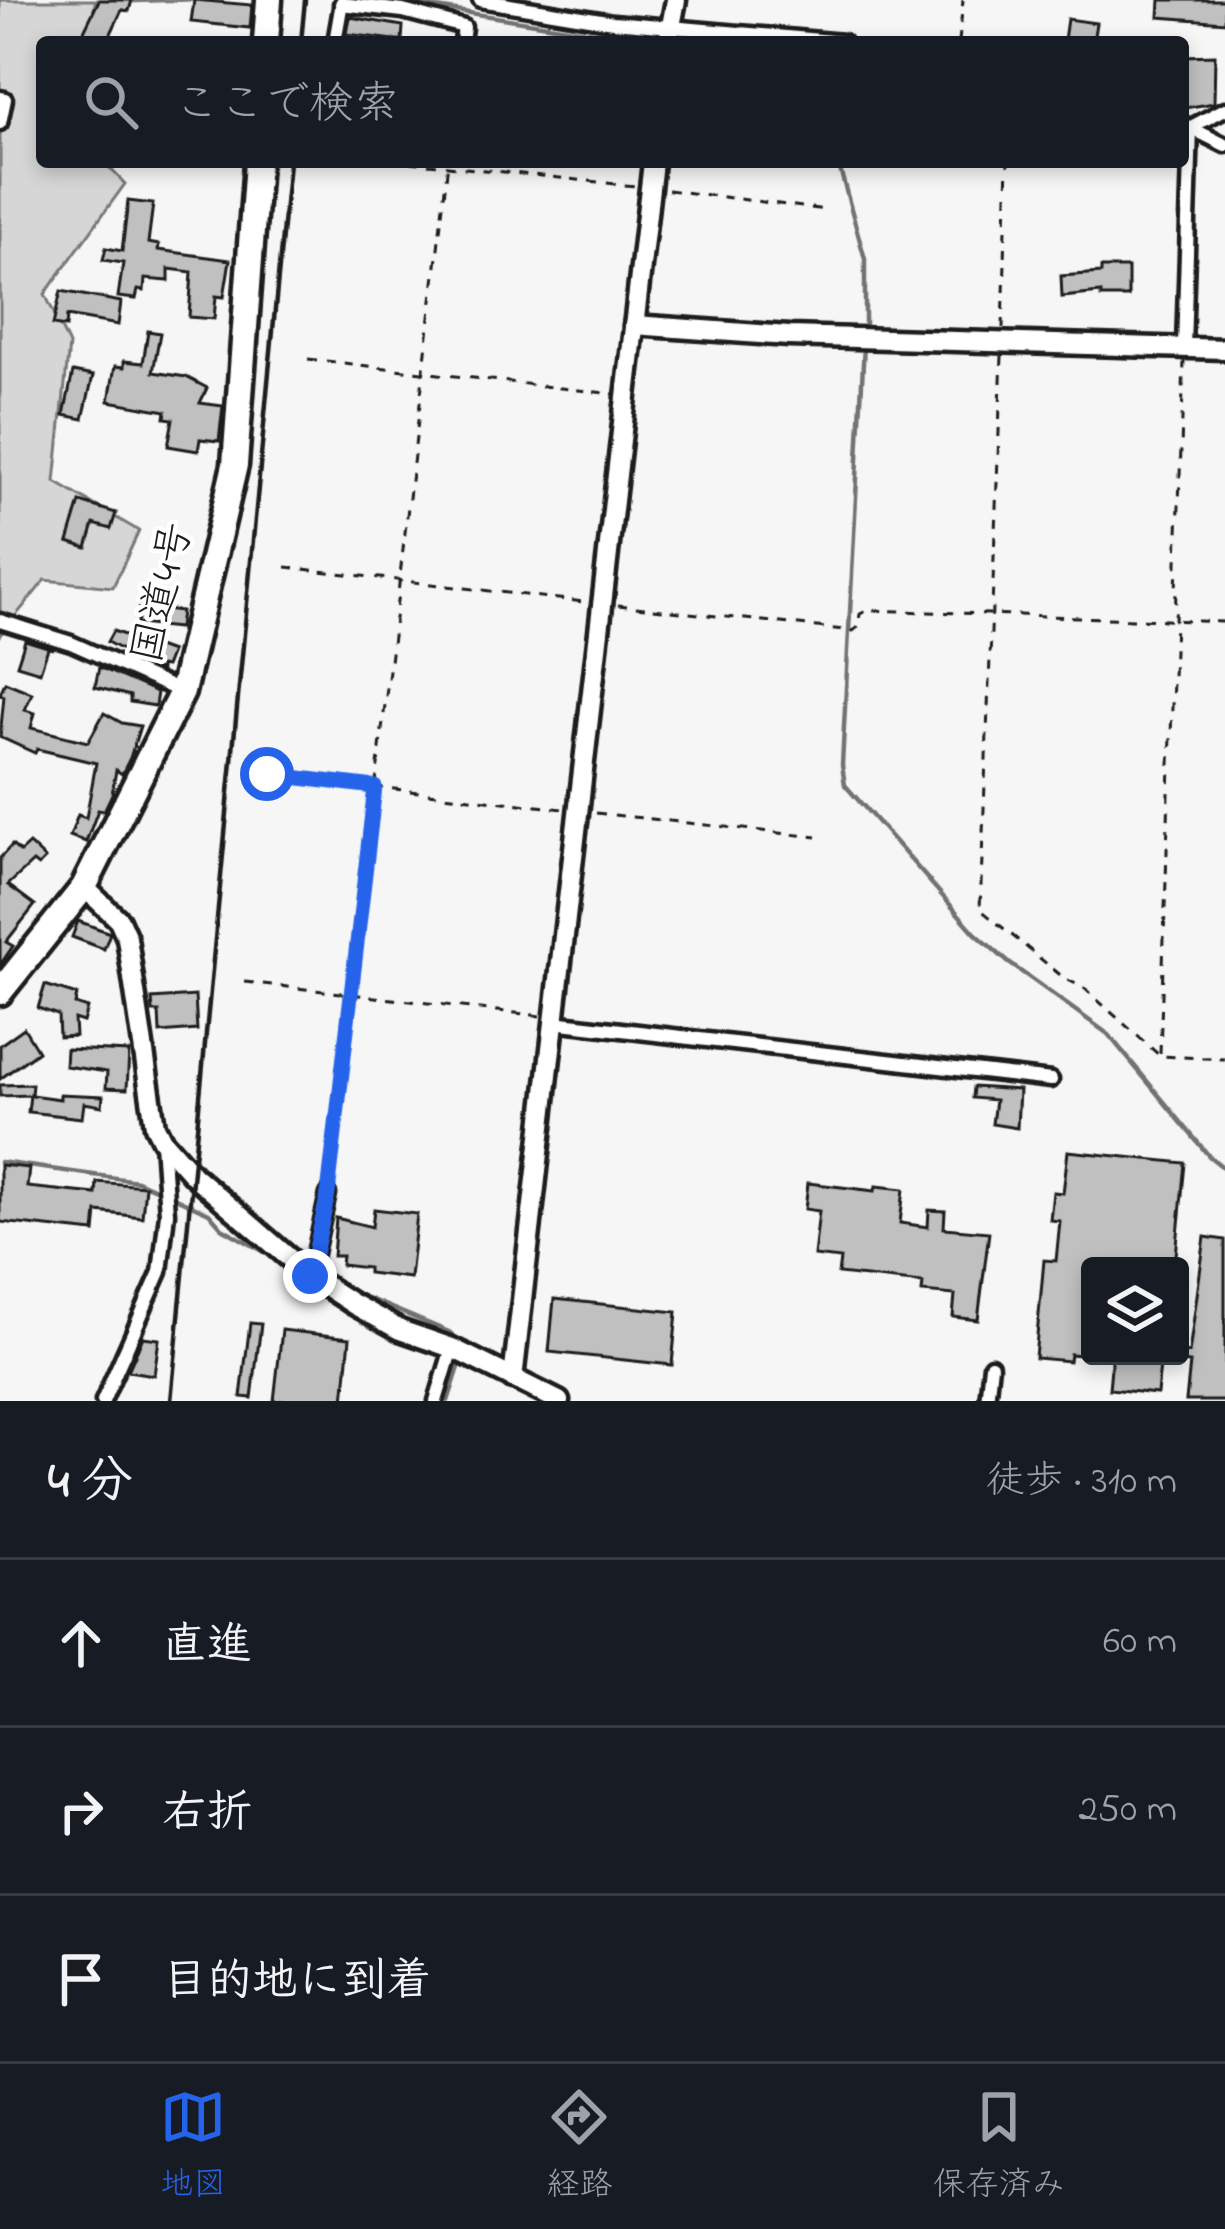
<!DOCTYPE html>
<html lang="ja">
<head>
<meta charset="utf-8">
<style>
  :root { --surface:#171b24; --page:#242831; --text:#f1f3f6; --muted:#9ea1a6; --line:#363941; --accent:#2563eb }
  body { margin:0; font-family:"Indie Flower","Klee One",sans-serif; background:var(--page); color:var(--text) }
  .controls { position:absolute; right:36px; bottom:36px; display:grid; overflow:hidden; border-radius:12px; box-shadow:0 6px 18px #0003 }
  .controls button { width:108px; height:108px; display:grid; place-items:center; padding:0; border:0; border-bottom:3px solid var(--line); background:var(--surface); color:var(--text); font:60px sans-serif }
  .stop { position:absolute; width:36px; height:36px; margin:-27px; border:9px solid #2563eb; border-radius:50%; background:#fff }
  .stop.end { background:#2563eb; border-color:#fff; box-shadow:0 3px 12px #0008 }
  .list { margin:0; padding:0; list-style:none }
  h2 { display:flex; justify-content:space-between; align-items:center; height:156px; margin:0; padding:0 48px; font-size:51px }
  h2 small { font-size:39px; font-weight:400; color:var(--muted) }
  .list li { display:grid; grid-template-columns:78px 1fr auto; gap:36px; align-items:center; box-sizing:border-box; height:168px; padding:0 48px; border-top:3px solid var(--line) }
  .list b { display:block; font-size:45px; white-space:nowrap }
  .list em { font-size:39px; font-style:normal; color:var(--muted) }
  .icon { flex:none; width:66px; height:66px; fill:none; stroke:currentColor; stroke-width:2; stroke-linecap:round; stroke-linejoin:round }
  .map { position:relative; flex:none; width:1225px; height:1401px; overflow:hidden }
  .search { position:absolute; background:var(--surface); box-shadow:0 6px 18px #0003; left:36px; right:36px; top:36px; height:132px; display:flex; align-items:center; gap:30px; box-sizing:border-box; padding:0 42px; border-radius:12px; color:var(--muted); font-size:45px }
  .sheet { height:660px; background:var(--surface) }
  nav { display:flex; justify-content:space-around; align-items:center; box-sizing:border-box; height:168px; border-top:3px solid var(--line); background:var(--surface); font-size:33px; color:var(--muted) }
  nav a { display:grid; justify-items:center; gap:6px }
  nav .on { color:var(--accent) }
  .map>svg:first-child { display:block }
  .green { fill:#d6d6d6; stroke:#797979; stroke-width:3 }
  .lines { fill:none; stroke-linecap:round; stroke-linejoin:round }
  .stream { stroke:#727272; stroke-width:4.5 }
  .building { fill:#c0c0c0; stroke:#1c1c1c; stroke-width:3 }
  .street-casing { stroke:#1c1c1c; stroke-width:21 }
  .secondary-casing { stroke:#1c1c1c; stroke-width:27 }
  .highway-casing { stroke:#1c1c1c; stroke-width:33 }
  .path { stroke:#1c1c1c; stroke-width:3; stroke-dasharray:9 9; stroke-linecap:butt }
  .street { stroke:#fff; stroke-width:12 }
  .secondary { stroke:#fff; stroke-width:18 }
  .highway { stroke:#fff; stroke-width:24 }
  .rail { stroke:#1c1c1c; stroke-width:4.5 }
  .route { stroke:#2563eb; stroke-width:15 }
  .labels { text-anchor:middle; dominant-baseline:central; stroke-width:9; stroke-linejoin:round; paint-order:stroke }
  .street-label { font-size:42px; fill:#1c1c1c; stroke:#fff }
</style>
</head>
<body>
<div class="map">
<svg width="1225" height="1401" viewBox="0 0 1225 1401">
  <rect width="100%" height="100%" fill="#f6f6f6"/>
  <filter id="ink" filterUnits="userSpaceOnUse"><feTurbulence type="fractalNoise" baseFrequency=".00833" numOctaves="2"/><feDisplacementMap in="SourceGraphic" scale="24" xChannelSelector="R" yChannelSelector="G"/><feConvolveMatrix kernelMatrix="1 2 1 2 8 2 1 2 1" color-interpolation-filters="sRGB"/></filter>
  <g filter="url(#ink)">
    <!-- green -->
    <polygon class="green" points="0,0 194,0 95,3 88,42 42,42 42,162 104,162 125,184 45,294 69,345 55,482 139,531 113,587 45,580 0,635"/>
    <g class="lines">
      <!-- stream -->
      <g class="stream">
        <polyline points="384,0 612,35 636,42"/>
        <polyline points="838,162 865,259 865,332"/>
        <polyline points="864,344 842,765 845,785 975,933 1009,963 1108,1034 1209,1156 1225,1169"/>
        <polyline points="0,1162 137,1181 209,1213 222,1228 277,1259"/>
        <polyline points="348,1290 449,1332 466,1347"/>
        <polyline points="448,1401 462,1358"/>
      </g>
    </g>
    <!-- building -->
    <g class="building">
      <polygon points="99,0 132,0 129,11 122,10 107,42 82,35"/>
      <polygon points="194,0 252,5 250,28 191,22"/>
      <polygon points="1160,0 1225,0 1225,22 1159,17"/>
      <polygon points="350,17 403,26 402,41 347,34"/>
      <polygon points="1067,19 1096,23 1093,42 1064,40"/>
      <polygon points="1215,55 1214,103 1185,108 1183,56"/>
      <polygon points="128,201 153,204 148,243 159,245 158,250 230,260 224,297 216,296 214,319 189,317 192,272 169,269 169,281 145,279 144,291 138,290 136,299 118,297 123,263 103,260 106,248 122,251"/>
      <polygon points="1101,268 1128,268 1128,297 1101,297 1101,293 1062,297 1061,276 1101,273"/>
      <polygon points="61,291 121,302 118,325 67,316 66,327 53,325"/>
      <polygon points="148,331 160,333 153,372 186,377 207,388 200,403 223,406 219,441 200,439 198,451 168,446 173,419 165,418 166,411 109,401 115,366 124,367 124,361 143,363"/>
      <polygon points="73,372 93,376 83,419 64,415"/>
      <polygon points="80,502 116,513 111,529 94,524 87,548 68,542"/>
      <polygon points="139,606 181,611 179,628 137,624"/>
      <polygon points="113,631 171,652 165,667 160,666 160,671 107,642"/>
      <polygon points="25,640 54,649 48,648 40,672 17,665"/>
      <polygon points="99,667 157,692 155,706 130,702 130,696 95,687"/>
      <polygon points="5,682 32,693 25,710 35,713 31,728 88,742 104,713 122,723 140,726 130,758 122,774 116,770 112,794 104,811 98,810 86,842 70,836 78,815 86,818 96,763 37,749 35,753 0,737 4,696 0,694"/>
      <polygon points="29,844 45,859 38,866 33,862 8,885 35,905 6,942 13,946 0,965 0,858 12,845 20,852"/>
      <polygon points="78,921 110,933 104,949 72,937"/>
      <polygon points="45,985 77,995 75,1004 87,1008 83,1022 74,1019 75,1036 59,1037 58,1015 38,1008"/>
      <polygon points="195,996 197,1030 160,1033 159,1012 153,1012 152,999"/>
      <polygon points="24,1028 38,1051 0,1079 0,1045"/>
      <polygon points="66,1049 129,1052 127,1089 106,1088 107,1072 65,1066"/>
      <polygon points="32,1084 31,1095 60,1099 60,1094 103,1096 102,1106 84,1103 82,1118 28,1112 30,1095 0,1096 0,1085"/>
      <polygon points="973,1087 1019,1090 1017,1128 992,1124 995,1100 972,1098"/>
      <polygon points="1068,1151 1185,1163 1175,1266 1090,1266 1090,1356 1070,1354 1069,1361 1035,1358 1044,1260 1056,1261 1060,1221 1050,1220 1053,1192 1063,1193"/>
      <polygon points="0,1165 29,1168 27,1187 96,1194 97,1182 145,1186 142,1217 97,1212 95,1232 0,1222"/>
      <polygon points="808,1183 875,1191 876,1186 904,1189 900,1223 928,1227 929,1210 945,1211 944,1228 989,1232 978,1320 953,1317 955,1295 922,1292 923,1283 838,1274 840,1259 814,1256 819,1211 805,1209"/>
      <polygon points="374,1209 417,1214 410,1278 368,1273 368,1268 341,1265 342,1256 333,1256 336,1218 372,1227"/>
      <polygon points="1205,1237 1225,1240 1225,1401 1186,1401 1190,1363 1180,1362 1180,1352 1189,1353"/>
      <polygon points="554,1299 677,1312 672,1365 549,1352"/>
      <polygon points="250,1323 261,1324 252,1398 241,1397"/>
      <polygon points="282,1330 350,1338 344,1401 274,1401"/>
      <polygon points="143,1337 159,1339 154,1375 128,1371"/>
      <polygon points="1112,1356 1161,1356 1157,1394 1109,1389"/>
    </g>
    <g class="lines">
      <defs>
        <g id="street">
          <polyline points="480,0 613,22 843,42"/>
          <polyline points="341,4 403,11 464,27 462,42"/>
          <polyline points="335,42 342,2"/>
          <polyline points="0,98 5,99 0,123"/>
          <polyline points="1183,124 1225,145"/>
          <polyline points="1191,127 1225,109"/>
          <polyline points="1184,347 1191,127"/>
          <polyline points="0,621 71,643 182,692"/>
          <polyline points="553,1022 1051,1080"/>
          <polyline points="310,1276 328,1194"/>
          <polyline points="103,1401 160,1272 167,1213 162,1142"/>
          <polyline points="436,1401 452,1348"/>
          <polyline points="987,1401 991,1365"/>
        </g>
        <g id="secondary">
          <polyline points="668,42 676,0"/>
          <polyline points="634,325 789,336 1225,349"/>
          <polyline points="84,887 119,920 127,938 155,1126 162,1140 193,1175 310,1276 353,1304 400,1330 452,1348 559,1401"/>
          <polyline points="513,1379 653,162"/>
        </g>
        <g id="highway">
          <polyline points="266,42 269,0"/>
          <polyline points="0,992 84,887 182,692 235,465 257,162"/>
        </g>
      </defs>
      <!-- street casing -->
      <use href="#street" class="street-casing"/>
      <!-- secondary casing -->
      <use href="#secondary" class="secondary-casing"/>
      <!-- highway casing -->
      <use href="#highway" class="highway-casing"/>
      <!-- path -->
      <g class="path">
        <polyline points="959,42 963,0"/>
        <polyline points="410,162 635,186"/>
        <polyline points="668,190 826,210"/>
        <polyline points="1003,328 1008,162"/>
        <polyline points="1002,356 980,909 1064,978 1084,988 1160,1056 1225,1059"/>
        <polyline points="308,359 613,394"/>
        <polyline points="286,567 584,602"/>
        <polyline points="618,605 853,631 858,627 860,614 869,610 1225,622"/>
        <polyline points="267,774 563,809"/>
        <polyline points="596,813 817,837"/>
        <polyline points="245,982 541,1016"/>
        <polyline points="1160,1053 1184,361"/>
        <polyline points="330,1179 448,162"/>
      </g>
      <!-- street -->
      <use href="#street" class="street"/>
      <!-- secondary -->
      <use href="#secondary" class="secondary"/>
      <!-- highway -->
      <use href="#highway" class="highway"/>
      <!-- rail -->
      <g class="rail">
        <polyline points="301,42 305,0"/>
        <polyline points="171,1401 289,162"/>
      </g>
    </g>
  </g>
  <g class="lines" filter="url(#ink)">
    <!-- route -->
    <polyline class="route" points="267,774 375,787 328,1194 310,1276"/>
  </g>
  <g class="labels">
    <!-- street labels -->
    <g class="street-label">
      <text transform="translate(164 593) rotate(-77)">国道4号</text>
    </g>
  </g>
</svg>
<div class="controls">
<button><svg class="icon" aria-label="layers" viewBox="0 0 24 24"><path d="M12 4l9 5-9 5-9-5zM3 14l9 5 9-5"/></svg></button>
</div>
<div class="stop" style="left:267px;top:774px"></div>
<div class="stop end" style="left:310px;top:1276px"></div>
<div class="search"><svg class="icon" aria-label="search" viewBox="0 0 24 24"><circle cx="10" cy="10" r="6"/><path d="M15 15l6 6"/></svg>ここで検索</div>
</div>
<section class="sheet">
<h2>4 分<small>徒歩 · 310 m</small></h2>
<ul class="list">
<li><svg class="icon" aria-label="ahead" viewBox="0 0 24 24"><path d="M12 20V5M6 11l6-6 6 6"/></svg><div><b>直進</b></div><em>60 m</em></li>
<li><svg class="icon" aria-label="right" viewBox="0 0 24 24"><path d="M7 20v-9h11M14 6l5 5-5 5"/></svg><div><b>右折</b></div><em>250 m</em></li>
<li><svg class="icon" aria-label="arrive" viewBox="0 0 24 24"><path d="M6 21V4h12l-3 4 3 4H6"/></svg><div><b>目的地に到着</b></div></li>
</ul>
</section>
<nav>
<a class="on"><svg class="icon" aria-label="map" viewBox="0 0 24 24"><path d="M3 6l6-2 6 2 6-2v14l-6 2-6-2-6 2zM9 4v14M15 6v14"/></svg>地図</a>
<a><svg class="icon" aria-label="directions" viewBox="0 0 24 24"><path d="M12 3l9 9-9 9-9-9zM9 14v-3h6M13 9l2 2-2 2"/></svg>経路</a>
<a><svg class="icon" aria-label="saved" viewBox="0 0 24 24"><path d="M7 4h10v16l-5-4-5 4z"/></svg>保存済み</a>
</nav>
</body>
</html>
